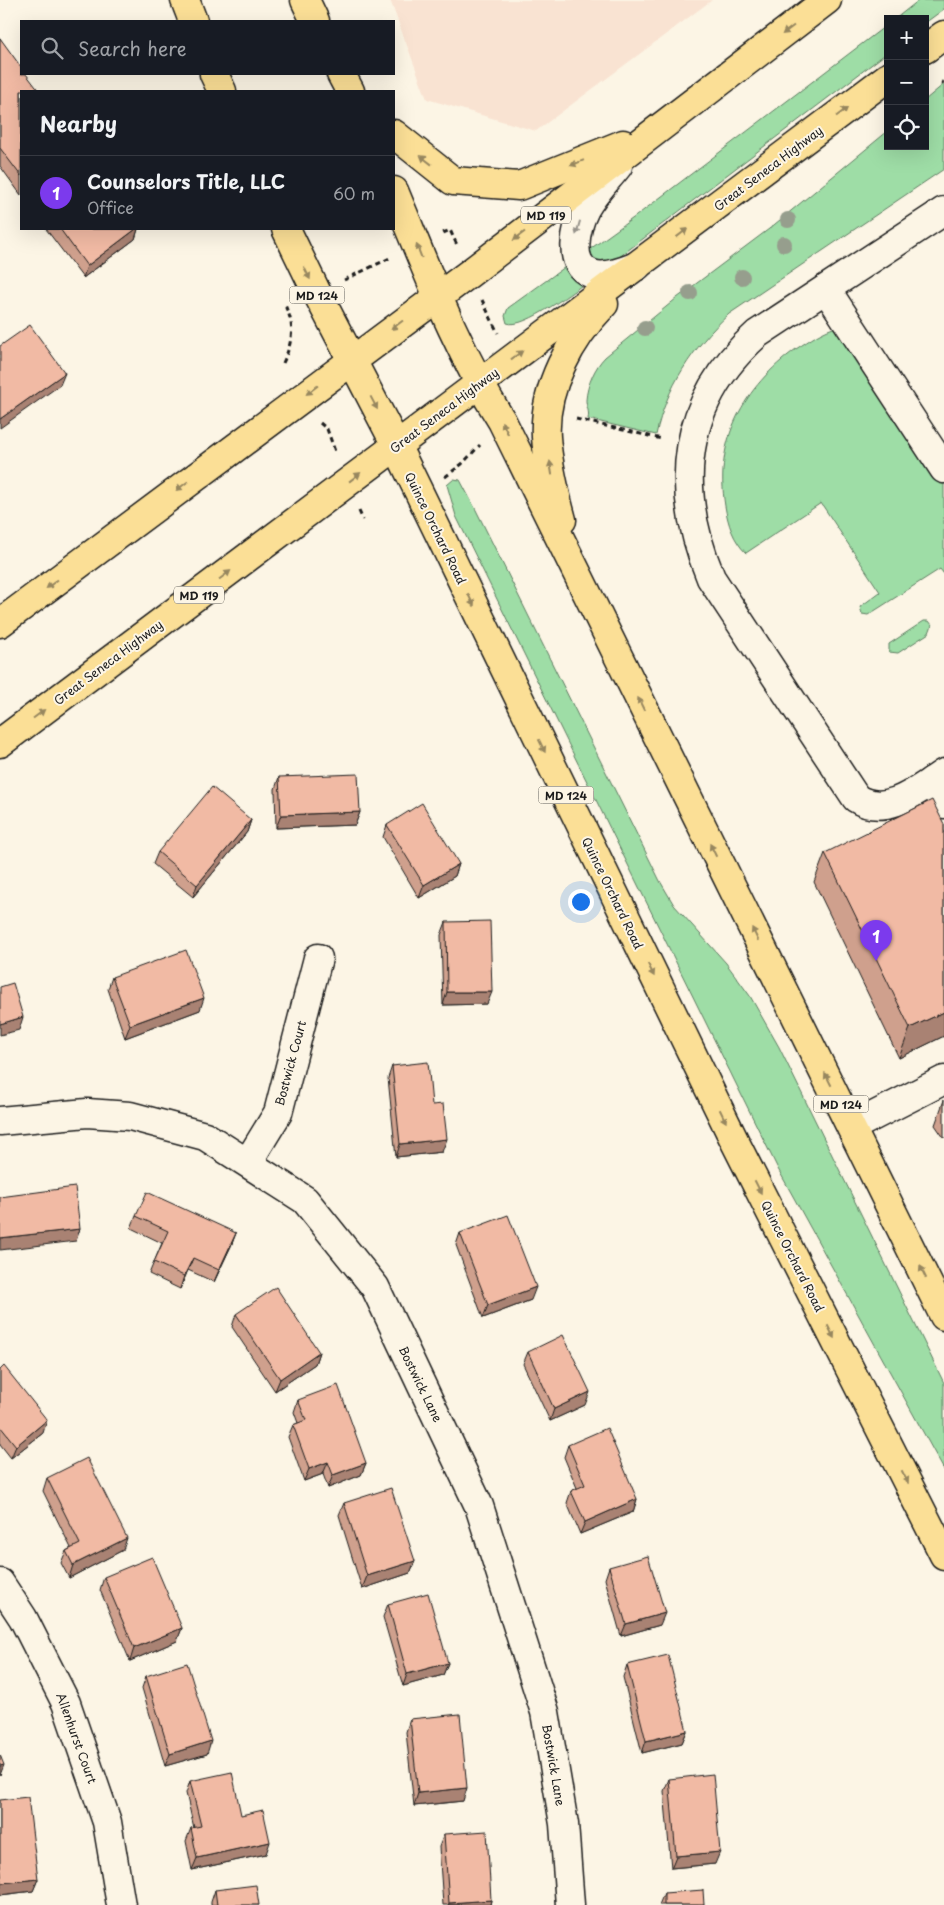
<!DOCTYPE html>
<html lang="en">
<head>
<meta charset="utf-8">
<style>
  :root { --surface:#171b24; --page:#20242c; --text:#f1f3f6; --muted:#9ea1a6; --line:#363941; --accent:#7c3aed }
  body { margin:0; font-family:"Playpen Sans",sans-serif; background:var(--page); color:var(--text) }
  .controls { position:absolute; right:15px; top:15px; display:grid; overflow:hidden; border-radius:0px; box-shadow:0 5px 20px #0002 }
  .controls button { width:45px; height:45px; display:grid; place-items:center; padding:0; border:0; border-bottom:1px solid var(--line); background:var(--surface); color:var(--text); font:25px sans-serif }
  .you { position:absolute; left:580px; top:901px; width:18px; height:18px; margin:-12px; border:4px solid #fff; border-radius:50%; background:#1a73e8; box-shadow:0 0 0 8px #1a73e833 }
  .badge { display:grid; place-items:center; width:32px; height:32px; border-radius:50%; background:var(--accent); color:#fff; font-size:16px; font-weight:700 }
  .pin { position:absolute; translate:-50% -41px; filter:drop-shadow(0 1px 2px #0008) }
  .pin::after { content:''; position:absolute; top:26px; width:18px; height:15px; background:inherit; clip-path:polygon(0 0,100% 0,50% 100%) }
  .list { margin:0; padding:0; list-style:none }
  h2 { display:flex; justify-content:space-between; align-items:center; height:65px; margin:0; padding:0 20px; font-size:21px }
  h2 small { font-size:16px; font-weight:400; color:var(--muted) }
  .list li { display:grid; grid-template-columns:32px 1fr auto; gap:15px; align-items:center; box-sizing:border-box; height:75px; padding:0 20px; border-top:1px solid var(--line) }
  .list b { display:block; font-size:19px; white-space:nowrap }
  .list p { margin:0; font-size:16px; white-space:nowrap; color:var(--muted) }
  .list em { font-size:16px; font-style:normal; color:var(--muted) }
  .icon { flex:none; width:28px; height:28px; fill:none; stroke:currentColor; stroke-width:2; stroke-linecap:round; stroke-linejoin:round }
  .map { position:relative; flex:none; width:944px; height:1905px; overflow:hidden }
  .search { position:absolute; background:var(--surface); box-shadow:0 5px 20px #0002; left:20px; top:20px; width:375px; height:55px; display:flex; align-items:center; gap:12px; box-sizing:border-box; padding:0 18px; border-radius:0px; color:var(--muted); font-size:19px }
  .panel { position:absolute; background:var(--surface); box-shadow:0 5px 20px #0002; left:20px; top:90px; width:375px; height:140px; border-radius:0px }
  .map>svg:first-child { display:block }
  .built { fill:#f9e3d2 }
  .green { fill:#9edda6; stroke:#5d7c61 }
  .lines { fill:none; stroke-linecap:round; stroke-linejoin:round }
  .minor-casing { stroke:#1c1c1c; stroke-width:31 }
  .major-casing { stroke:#1c1c1c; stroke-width:31 }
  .path { stroke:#1c1c1c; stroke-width:3; stroke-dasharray:5 4; stroke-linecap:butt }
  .minor { stroke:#fcf5e5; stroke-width:28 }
  .major { stroke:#fbdf96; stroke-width:28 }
  .tree { fill:#969e8d }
  .wall { fill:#cfa08d; stroke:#1c1c1c }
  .shaded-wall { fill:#a98273; stroke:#1c1c1c }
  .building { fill:#f1baa4; stroke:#1c1c1c }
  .oneway { fill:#97875f }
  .oneway2 { fill:#97938b }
  .labels { text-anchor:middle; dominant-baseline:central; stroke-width:4; stroke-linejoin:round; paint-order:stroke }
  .shield { fill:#fcf5e5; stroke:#5f5d58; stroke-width:1 }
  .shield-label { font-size:11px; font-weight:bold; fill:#1c1c1c }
  .street-label { font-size:12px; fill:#1c1c1c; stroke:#fcf5e5 }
</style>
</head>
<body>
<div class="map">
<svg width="944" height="1905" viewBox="0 0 944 1905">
  <rect width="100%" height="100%" fill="#fcf5e5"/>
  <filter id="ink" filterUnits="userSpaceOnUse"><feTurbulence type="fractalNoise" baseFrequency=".02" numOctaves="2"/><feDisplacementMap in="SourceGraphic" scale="10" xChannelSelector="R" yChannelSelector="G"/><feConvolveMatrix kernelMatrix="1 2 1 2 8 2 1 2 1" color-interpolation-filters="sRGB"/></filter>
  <g filter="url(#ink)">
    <!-- built -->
    <polygon class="built" points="390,0 712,0 536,131 427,99"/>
    <!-- green -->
    <g class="green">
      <polygon points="919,0 944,0 944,9 925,23 925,19 895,19"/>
      <path d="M888 24V52L593 277C578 288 524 330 507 323L505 316 508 308 636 216Z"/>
      <path d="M944 84V169L729 314C693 347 666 388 656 435L588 419C590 411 586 407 586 400 587 385 595 367 605 357L677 298 769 229 888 131V146H925V100Z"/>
      <path d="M840 326 944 483V574L940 569 868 615 862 614 860 607 880 592 821 503 746 553C733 540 728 524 725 506 714 440 744 387 796 349 810 340 823 330 840 326Z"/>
      <polygon points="454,479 460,480 476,510 660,881 674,905 726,963 750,996 779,1047 944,1383 944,1470 778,1169 456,516 447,485"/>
      <polygon points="924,621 929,621 932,625 929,633 898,653 889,652 889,644"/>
    </g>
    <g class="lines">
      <defs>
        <g id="minor">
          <path d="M618 166C607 180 594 193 585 209 576 227 566 265 592 274 606 279 624 271 637 266"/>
          <path d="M944 211 757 334C681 402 673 487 711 578L856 798C886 818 919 789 944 773"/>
          <polyline points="826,289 944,469"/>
          <polyline points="932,781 944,804"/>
          <polyline points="0,1121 87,1113 130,1116 205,1136 305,1200 375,1287 479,1506 545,1712 564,1824 570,1905"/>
          <polyline points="852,1127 944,1080"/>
          <polyline points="248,1162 278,1113 318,958"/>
          <polyline points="0,1583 23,1618 66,1703 107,1822 121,1905"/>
        </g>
        <g id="major">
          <polyline points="185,0 193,21"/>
          <polyline points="305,0 315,21"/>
          <polyline points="925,49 944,35"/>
          <polyline points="214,74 222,91"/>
          <polyline points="341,74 350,91"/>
          <polyline points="394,134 453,181 519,186 623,144"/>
          <path d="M394 191C427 270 456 349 502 421L944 1316"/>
          <polyline points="286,229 317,293 396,445 736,1144 944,1555"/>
          <path d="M562 520C555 494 548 465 546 437 543 388 571 338 604 304"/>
          <polyline points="0,623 470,273 827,0"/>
          <path d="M0 743C296 522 592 300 888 77"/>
        </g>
      </defs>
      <!-- minor casing -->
      <use href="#minor" class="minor-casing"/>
      <!-- major casing -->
      <use href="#major" class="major-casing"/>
      <!-- path -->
      <g class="path">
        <polyline points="941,82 944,83"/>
        <polyline points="443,233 450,230 457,245"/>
        <polyline points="344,280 390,258"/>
        <polyline points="482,300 498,333"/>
        <path d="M283 363C291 345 296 327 286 308L291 306"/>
        <polyline points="576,419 662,439"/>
        <polyline points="320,423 327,429 336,454"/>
        <polyline points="445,477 462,464 480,445"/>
        <polyline points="359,511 363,520"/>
      </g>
      <!-- minor -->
      <use href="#minor" class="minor"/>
      <!-- major -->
      <use href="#major" class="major"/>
    </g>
    <!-- trees -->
    <g class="tree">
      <circle cx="788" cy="220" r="8"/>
      <circle cx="784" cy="244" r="8"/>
      <circle cx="742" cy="277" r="8"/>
      <circle cx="690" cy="293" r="8"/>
      <circle cx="645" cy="328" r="8"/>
    </g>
    <!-- wall -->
    <g class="wall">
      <polygon points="0,38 21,91 21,195 0,166"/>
      <polygon points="46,229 138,229 135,239 83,278"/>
      <polygon points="279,777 360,812 355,825 276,828 275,789"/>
      <polygon points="251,820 247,832 193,897 153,864 158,852"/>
      <polygon points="944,824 944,1036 899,1058 814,882 825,853"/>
      <polygon points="387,825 459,864 455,876 419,898 383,837"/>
      <polygon points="446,922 487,1004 443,1005 441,935"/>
      <polygon points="112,977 200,1010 125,1038 108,989"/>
      <polygon points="392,1066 432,1105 442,1152 396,1157 388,1078"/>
      <polygon points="944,1100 944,1138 935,1125"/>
      <polygon points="136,1216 236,1233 231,1246 214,1282 188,1270 180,1289 149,1274 154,1262 162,1243 131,1228"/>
      <polygon points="460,1233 531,1300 483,1318 456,1245"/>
      <polygon points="236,1314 319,1352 315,1364 275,1391 232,1327"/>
      <polygon points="528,1352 585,1405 550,1421 523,1364"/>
      <polygon points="0,1370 43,1433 11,1458 0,1444"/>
      <polygon points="298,1400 366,1463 361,1475 328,1488 323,1474 304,1481 288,1437 293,1425 298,1423 294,1412"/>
      <polygon points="568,1445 637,1499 633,1512 580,1534 567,1503 571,1491 577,1488 564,1457"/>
      <polygon points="47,1478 123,1550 69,1578 61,1563 66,1551 71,1548 43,1491"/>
      <polygon points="344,1503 415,1561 410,1573 362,1589 339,1515"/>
      <polygon points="609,1567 660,1625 621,1636 605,1579"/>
      <polygon points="104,1577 182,1628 177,1641 130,1661 100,1590"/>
      <polygon points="388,1604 448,1663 443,1675 403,1686 383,1617"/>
      <polygon points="627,1665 687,1731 682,1743 642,1753 623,1677"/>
      <polygon points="146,1676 207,1754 165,1766 142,1688"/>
      <polygon points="410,1719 463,1801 414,1806 406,1732"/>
      <polygon points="669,1779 715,1864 671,1868 664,1791"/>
      <polygon points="190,1781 266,1854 192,1870 186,1841 191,1828 194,1828 186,1793"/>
      <polygon points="0,1800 38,1879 33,1891 0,1895"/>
      <polygon points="444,1834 491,1900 490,1905 443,1905 439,1847"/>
      <polygon points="215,1890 259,1905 211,1905 211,1902"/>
      <polygon points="664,1893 704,1905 659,1905"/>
    </g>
    <!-- shaded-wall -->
    <g class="shaded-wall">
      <polygon points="136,229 138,229 135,239 83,278 87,266"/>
      <polygon points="65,373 60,385 0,428 0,419"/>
      <polygon points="360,812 355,825 276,828 281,815"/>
      <polygon points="251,820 247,832 193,897 197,885"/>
      <polygon points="459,864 455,876 419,898 424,885"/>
      <polygon points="447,992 492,992 487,1004 443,1005"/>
      <polygon points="204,998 200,1010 125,1038 130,1025"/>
      <polygon points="944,1012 944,1036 899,1058 910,1028"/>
      <polygon points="23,1017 19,1030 0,1035 0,1024"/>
      <polygon points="447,1139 442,1152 396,1157 400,1144"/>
      <polygon points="80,1229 76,1241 0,1250 0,1238"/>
      <polygon points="236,1233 231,1246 214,1282 219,1270"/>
      <polygon points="193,1258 188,1270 180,1289 184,1276"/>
      <polygon points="536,1287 531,1300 483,1318 488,1305"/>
      <polygon points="319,1352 315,1364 275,1391 280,1379"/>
      <polygon points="590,1392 585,1405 550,1421 554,1409"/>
      <polygon points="47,1420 43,1433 11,1458 16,1446"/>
      <polygon points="328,1462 323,1474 304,1481 309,1469"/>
      <polygon points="366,1463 361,1475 328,1488 333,1475"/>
      <polygon points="637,1499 633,1512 580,1534 585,1522"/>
      <polygon points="127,1538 123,1550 69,1578 73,1565"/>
      <polygon points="415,1561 410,1573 362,1589 367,1576"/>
      <polygon points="665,1613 660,1625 621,1636 626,1624"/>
      <polygon points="182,1628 177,1641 130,1661 134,1648"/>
      <polygon points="448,1663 443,1675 403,1686 407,1674"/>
      <polygon points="687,1731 682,1743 642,1753 646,1741"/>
      <polygon points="211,1741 207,1754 165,1766 170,1754"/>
      <polygon points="4,1765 0,1775 0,1766"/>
      <polygon points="467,1788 463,1801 414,1806 418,1793"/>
      <polygon points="270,1842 266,1854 192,1870 197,1858"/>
      <polygon points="720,1852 715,1864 671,1868 676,1856"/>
      <polygon points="38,1879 33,1891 0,1895 0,1890 2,1883"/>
      <polygon points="491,1900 490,1905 448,1905 449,1903"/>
    </g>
    <!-- building -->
    <g class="building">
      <polygon points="0,38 21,67 21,74 26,74 39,91 21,91 21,176 0,148"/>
      <polygon points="60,229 136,229 87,266"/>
      <polygon points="30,325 65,373 0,419 0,346"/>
      <polygon points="358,774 360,812 281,815 279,777"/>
      <polygon points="212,787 251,820 197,885 158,852"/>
      <polygon points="932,800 944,824 944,1012 910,1028 825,853"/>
      <polygon points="422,803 459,864 424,885 387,825"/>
      <polygon points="490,921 492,992 447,992 446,922"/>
      <polygon points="186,950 204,998 130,1025 112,977"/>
      <polygon points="13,983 23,1017 0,1024 0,987"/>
      <polygon points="428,1062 432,1105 443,1104 447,1139 400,1144 392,1066"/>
      <polygon points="75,1187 80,1229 0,1238 0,1197"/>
      <polygon points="147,1192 236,1233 219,1270 193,1258 184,1276 154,1262 168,1231 136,1216"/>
      <polygon points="508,1215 536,1287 488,1305 460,1233"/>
      <polygon points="276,1287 319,1352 280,1379 236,1314"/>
      <polygon points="563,1335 590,1392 554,1409 528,1352"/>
      <polygon points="4,1366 47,1420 16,1446 0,1426 0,1370"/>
      <polygon points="338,1385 366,1463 333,1475 328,1462 309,1469 293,1425 306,1420 298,1400"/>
      <polygon points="607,1428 637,1499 585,1522 571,1491 585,1485 568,1445"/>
      <polygon points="87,1458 127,1538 73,1565 66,1551 80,1544 47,1478"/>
      <polygon points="391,1488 415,1561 367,1576 344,1503"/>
      <polygon points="648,1556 665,1613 626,1624 609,1567"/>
      <polygon points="152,1557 182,1628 134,1648 104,1577"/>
      <polygon points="428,1593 448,1663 407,1674 388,1604"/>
      <polygon points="668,1655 687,1731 646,1741 627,1665"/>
      <polygon points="187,1663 211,1741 170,1754 146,1676"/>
      <polygon points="460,1714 467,1788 418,1793 410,1719"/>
      <polygon points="0,1755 4,1765 0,1766"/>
      <polygon points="232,1772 241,1815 263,1810 270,1842 197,1858 191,1828 201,1826 190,1781"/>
      <polygon points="713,1774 720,1852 676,1856 669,1779"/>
      <polygon points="28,1797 38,1879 2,1883 0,1862 0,1800"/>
      <polygon points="487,1831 491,1900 449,1903 444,1834"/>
      <polygon points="256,1885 259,1905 217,1905 215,1890"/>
      <polygon points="703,1890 704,1905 664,1905 664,1893"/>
    </g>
    <!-- one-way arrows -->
    <defs><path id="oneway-solid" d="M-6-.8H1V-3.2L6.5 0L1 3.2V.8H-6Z" transform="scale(1.25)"/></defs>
    <g class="oneway">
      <use href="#oneway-solid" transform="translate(788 30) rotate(143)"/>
      <use href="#oneway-solid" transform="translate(842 112) rotate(-37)"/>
      <use href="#oneway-solid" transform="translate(426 160) rotate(-142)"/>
      <use href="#oneway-solid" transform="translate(577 163) rotate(158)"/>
      <use href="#oneway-solid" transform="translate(682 233) rotate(-38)"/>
      <use href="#oneway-solid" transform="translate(519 236) rotate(143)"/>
      <use href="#oneway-solid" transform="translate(419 251) rotate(-111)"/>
      <use href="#oneway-solid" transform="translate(307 273) rotate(64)"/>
      <use href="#oneway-solid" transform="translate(397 325) rotate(143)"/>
      <use href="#oneway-solid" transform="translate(517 355) rotate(-36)"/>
      <use href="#oneway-solid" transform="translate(312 390) rotate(143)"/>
      <use href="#oneway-solid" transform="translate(374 403) rotate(62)"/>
      <use href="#oneway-solid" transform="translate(505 428) rotate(-117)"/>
      <use href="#oneway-solid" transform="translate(551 468) rotate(-99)"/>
      <use href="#oneway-solid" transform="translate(355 477) rotate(-38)"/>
      <use href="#oneway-solid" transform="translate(182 486) rotate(143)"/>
      <use href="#oneway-solid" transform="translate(225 575) rotate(-37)"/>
      <use href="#oneway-solid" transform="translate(52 584) rotate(143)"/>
      <use href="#oneway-solid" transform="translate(471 600) rotate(64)"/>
      <use href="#oneway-solid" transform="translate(641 704) rotate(-116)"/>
      <use href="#oneway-solid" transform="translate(39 714) rotate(-37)"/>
      <use href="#oneway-solid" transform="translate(542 746) rotate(64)"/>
      <use href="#oneway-solid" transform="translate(713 850) rotate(-116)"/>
      <use href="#oneway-solid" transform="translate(755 934) rotate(-116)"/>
      <use href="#oneway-solid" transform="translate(651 970) rotate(64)"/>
      <use href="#oneway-solid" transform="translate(828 1079) rotate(-117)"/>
      <use href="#oneway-solid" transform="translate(723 1116) rotate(64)"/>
      <use href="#oneway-solid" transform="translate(758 1187) rotate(63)"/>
      <use href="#oneway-solid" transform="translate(923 1272) rotate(-116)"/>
      <use href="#oneway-solid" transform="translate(831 1332) rotate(63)"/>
      <use href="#oneway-solid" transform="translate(905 1477) rotate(63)"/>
    </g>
    <use class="oneway2" href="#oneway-solid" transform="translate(578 228) rotate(106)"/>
  </g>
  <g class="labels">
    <!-- shield labels -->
    <g class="shield">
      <rect x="521" y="206.5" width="50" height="17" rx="4"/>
      <rect x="289.5" y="286.5" width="55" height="17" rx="4"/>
      <rect x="174" y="586.5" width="50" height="17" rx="4"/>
      <rect x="538.5" y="786.5" width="55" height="17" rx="4"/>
      <rect x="813.5" y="1095.5" width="55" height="17" rx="4"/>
    </g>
    <g class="shield-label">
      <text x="546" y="215">MD 119</text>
      <text x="317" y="295">MD 124</text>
      <text x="199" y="595">MD 119</text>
      <text x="566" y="795">MD 124</text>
      <text x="841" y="1104">MD 124</text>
    </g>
    <!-- street labels -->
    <g class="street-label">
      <text transform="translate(768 168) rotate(-37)">Great Seneca Highway</text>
      <text transform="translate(444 410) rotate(-37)">Great Seneca Highway</text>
      <text transform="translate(436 528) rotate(64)">Quince Orchard Road</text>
      <text transform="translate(108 662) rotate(-37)">Great Seneca Highway</text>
      <text transform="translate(613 893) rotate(64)">Quince Orchard Road</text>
      <text transform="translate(290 1063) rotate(-75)">Bostwick Court</text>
      <text transform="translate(793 1256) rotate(63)">Quince Orchard Road</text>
      <text transform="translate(421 1384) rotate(64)">Bostwick Lane</text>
      <text transform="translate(77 1738) rotate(70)">Allenhurst Court</text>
      <text transform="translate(554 1765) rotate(80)">Bostwick Lane</text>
    </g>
  </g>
</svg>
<div class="controls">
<button>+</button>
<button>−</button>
<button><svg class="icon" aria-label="locate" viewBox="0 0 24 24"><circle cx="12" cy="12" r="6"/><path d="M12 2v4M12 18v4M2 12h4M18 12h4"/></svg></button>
</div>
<div class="you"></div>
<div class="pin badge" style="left:876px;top:961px">1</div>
<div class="search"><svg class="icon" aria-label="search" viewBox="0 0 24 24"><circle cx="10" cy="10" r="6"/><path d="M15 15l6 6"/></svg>Search here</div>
<section class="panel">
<h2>Nearby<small></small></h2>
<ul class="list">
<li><span class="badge">1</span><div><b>Counselors Title, LLC</b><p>Office</p></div><em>60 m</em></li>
</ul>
</section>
</div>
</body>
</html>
